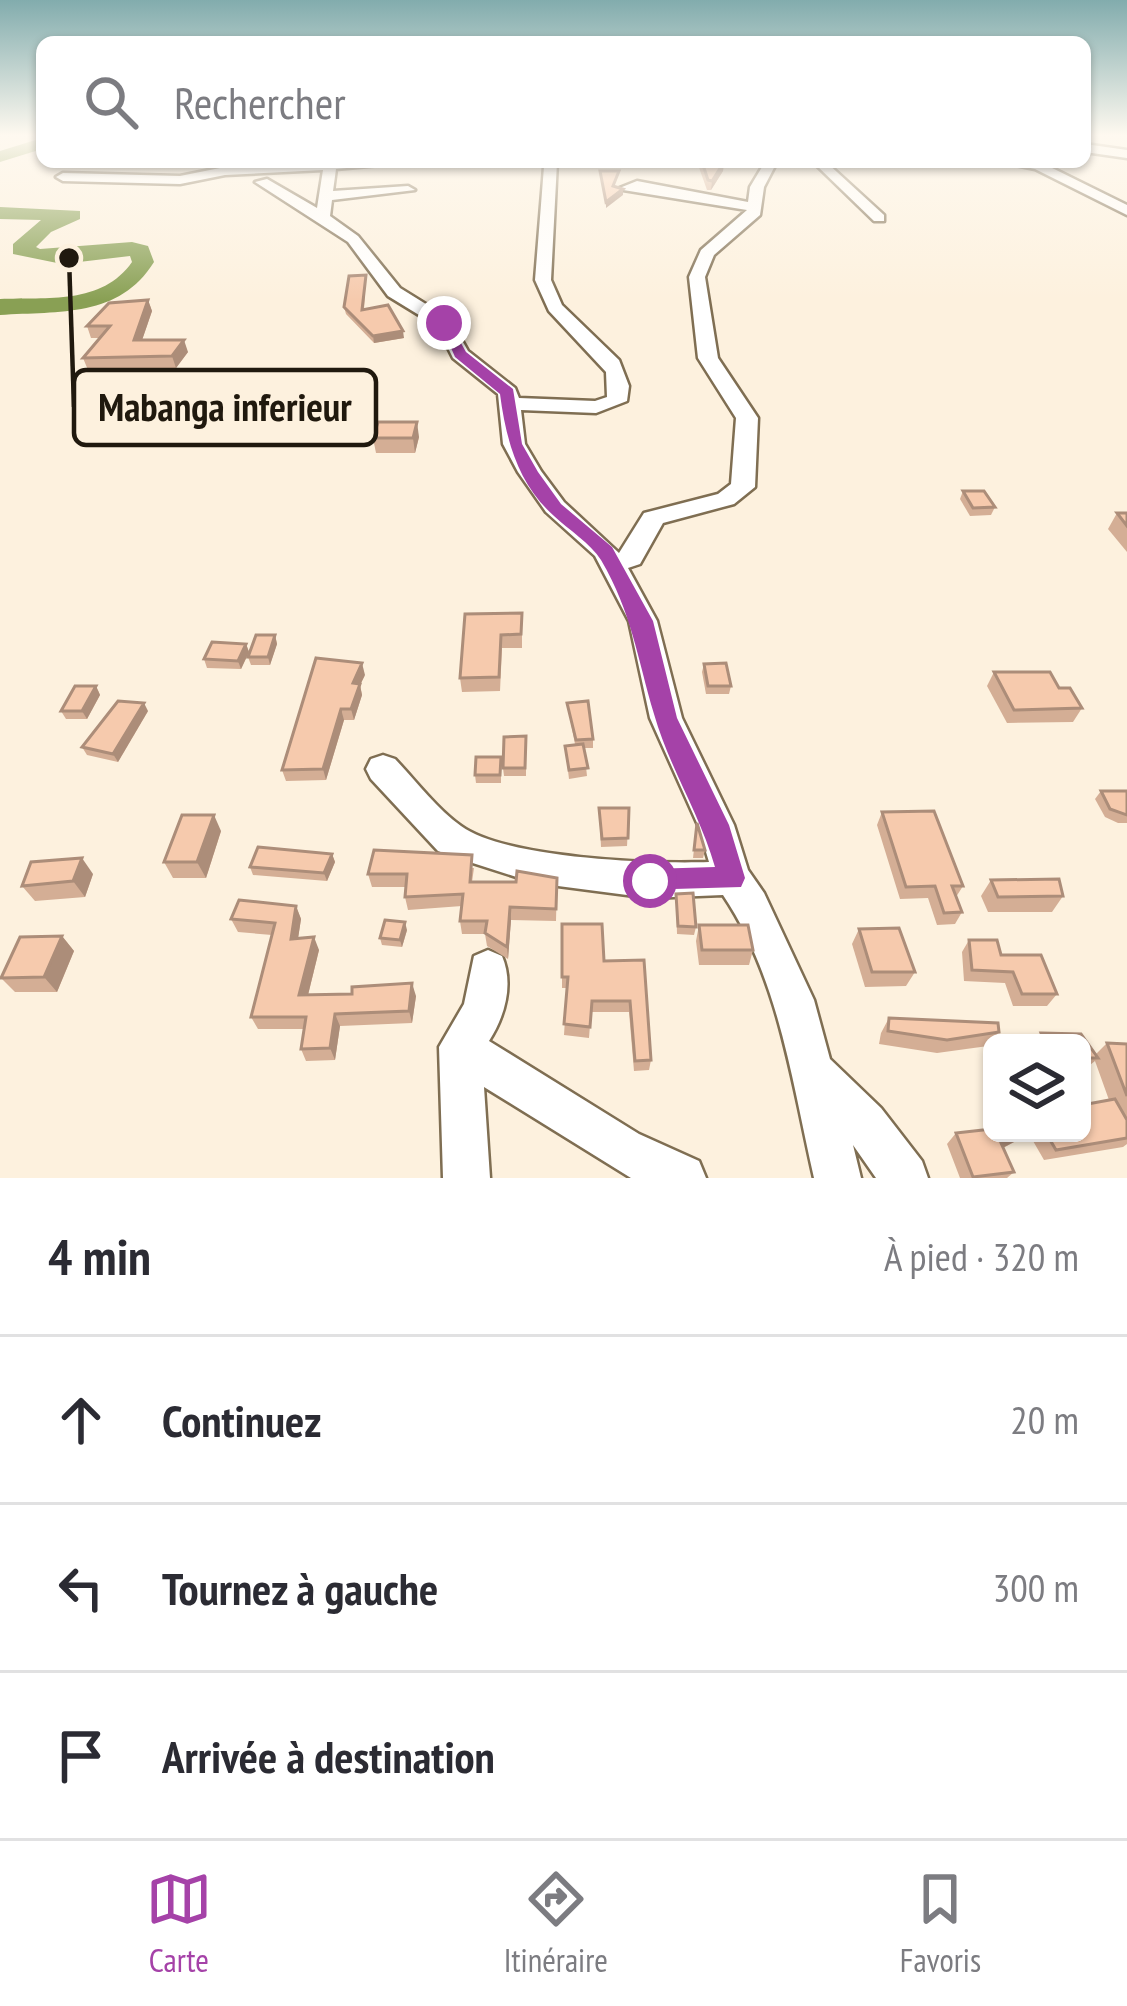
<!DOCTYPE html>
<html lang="fr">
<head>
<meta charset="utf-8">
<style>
  :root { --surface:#fff; --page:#f2f2f3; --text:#2b2b33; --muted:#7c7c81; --line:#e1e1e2; --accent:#a542a8 }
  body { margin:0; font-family:"PT Sans Narrow",sans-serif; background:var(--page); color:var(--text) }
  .controls { position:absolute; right:36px; bottom:36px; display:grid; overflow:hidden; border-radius:18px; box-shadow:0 3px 9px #0004 }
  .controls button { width:108px; height:108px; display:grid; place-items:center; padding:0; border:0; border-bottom:3px solid var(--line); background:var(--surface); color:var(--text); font:60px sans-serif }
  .stop { position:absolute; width:36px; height:36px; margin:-27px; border:9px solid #a542a8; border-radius:50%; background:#fff }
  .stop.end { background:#a542a8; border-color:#fff; box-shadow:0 3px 12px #0008 }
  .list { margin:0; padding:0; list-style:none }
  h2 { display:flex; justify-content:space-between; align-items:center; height:156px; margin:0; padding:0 48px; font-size:51px }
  h2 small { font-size:39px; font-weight:400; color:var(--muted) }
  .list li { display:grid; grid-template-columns:78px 1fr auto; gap:36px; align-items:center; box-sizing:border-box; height:168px; padding:0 48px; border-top:3px solid var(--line) }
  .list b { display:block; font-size:45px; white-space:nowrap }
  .list em { font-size:39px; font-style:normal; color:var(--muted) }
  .icon { flex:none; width:66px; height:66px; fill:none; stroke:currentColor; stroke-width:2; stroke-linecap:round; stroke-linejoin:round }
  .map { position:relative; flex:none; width:1127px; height:1178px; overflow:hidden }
  .search { position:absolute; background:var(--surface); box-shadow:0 3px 9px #0004; left:36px; right:36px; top:36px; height:132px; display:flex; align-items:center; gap:30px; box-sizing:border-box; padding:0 42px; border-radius:18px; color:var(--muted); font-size:45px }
  .sheet { height:660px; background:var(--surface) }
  nav { display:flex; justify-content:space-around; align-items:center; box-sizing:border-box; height:168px; border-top:3px solid var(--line); background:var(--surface); font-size:33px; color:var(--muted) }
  nav a { display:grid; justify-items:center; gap:6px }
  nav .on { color:var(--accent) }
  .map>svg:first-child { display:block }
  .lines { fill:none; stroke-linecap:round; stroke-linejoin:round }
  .river { fill:#89a054; fill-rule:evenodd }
  .street-casing { stroke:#7f6e52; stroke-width:5 }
  .street { fill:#fff; fill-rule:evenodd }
  .wall { fill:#d4ae95 }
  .shaded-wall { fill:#ac8d79 }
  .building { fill:#f6caad; stroke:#ac8d79; stroke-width:3 }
  .route { fill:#a542a8 }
  .leader { fill:none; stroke:#20190e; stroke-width:4.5 }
  .callout-dot { fill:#20190e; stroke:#fdf1de; stroke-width:4.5 }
  .callout { fill:#fdf1de; stroke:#20190e; stroke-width:4.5 }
  .callout-label { font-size:39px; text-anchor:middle; font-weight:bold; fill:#20190e }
</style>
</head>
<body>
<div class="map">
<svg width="1127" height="1178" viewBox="0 0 1127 1178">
  <rect width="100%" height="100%" fill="#fdf1de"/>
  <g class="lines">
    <!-- river -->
    <g class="river">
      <polygon points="42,138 42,149 0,162 0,151"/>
      <path d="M0 207 80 211V219L51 232 36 247 40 249 132 242 148 246 154 262C119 318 60 311 0 315V299C47 297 102 305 132 262L130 256 62 264 13 254V244L41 220 0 219Z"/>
    </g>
    <defs>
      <g id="street">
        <polygon points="1085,144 1127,150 1127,158 1085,152"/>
        <path d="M325 162H413L336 169 333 191 408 186 415 190 332 200 330 216 358 236 400 288 450 319 468 351 515 388 519 398 595 401 607 397 606 372 549 311 535 280 544 167 545 162H557L551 280 562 305 619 360 629 386 627 401 596 413 521 410 525 444 541 471 564 502 619 553 644 513 718 494 731 484 736 418 698 358 689 277 701 250 747 210 617 189 637 181 748 202 750 187 765 162H777L764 187 760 215 714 255 705 277 718 358 758 418 755 487 734 504 663 523 640 564 628 568 657 621 682 718 734 825 748 870 764 893 814 1000 830 1059 881 1108 922 1161 928 1178H876L853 1145 861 1178H814C792 1082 779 978 723 895L650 898 535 883 451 856 438 851 371 779 366 769 371 759 383 755 395 759C416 781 437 809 461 826 507 859 652 864 709 862L698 825 650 718 629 621 595 556 546 512 518 472 503 444 498 394 453 358 437 326 388 296 348 242 255 182 267 179 317 208 323 170 225 175 180 184 63 181 56 177 63 173 180 176 225 167Z"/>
        <polygon points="813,162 826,162 884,215 884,221 874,221"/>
        <polygon points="1001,162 1042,163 1127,205 1127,215 1035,169"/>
        <path d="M488 950 502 956C514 984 505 1016 489 1041L639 1134 699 1161 706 1178H631L484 1087 490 1178H443L439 1047 464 1004 474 956Z"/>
      </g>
    </defs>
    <!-- street casing -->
    <use href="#street" class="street-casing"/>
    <!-- street -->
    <use href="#street" class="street"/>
  </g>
  <!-- wall -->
  <g class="wall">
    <polygon points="697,162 724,162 723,171 711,190 707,190"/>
    <polygon points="366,275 364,310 404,338 374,343 346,314 344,307"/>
    <polygon points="148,300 152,311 142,340 188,352 176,368 88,370 83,358 100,338 91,338 87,326"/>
    <polygon points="419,437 415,453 376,453 373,438"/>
    <polygon points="963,491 995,507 991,515 970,516 960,499"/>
    <polygon points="1117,513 1127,513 1127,552 1108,529"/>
    <polygon points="522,613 522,648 502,648 500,691 462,692 460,678"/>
    <polygon points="275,635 277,644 270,665 251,665 248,657"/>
    <polygon points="246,644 249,652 241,669 207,668 204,659"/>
    <polygon points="704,664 731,686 729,694 706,694 702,672"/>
    <polygon points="994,672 1059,688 1082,708 1073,722 1007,723 987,686"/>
    <polygon points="365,675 360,685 362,695 354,720 344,720 326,780 286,781 282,770"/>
    <polygon points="96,686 100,695 87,719 66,719 61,711"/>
    <polygon points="567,703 593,739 593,748 584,748 587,776 569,779 565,746 575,744"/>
    <polygon points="148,711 118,762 87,755 82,747"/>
    <polygon points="526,736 526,776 504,776 503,768"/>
    <polygon points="501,757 501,783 476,783 475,775"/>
    <polygon points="1101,791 1127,791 1127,823 1118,823 1105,817 1095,799"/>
    <polygon points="599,808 629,808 627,846 601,847"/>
    <polygon points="882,812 963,886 956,897 962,912 955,924 937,925 928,898 900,899 877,825"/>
    <polygon points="697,823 705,850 703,858 693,858"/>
    <polygon points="221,831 206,878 173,878 164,862"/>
    <polygon points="332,854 335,862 327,881 253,875 250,867"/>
    <polygon points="474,868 472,882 516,882 557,878 556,921 511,920 508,959 487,946 485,934 462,934 460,921 462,906 408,910 405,897 406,887 372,887 368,874"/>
    <polygon points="93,874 85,897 35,901 22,886"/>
    <polygon points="991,880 1063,896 1052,912 988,912 981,896"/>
    <polygon points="676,894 696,927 694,935 677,934"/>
    <polygon points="296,906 301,919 298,938 319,950 308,995 416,996 412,1023 340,1026 335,1060 306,1061 301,1049 304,1029 258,1029 251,1017 272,935 238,932 231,919"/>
    <polygon points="562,924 604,961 644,960 651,1060 649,1070 634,1071 629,1012 591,1012 589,1038 564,1035 567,988 562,988"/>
    <polygon points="699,925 753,950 749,965 699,965 696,941"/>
    <polygon points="859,929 915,972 906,986 865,987 852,944"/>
    <polygon points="407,930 402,947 382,945 380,938"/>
    <polygon points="62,936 74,951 57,992 15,992 1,978"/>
    <polygon points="969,940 1057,994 1047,1006 1013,1006 1005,983 964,981 962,952"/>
    <polygon points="889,1018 999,1032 988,1046 937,1053 879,1044 881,1033"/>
    <polygon points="1041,1033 1081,1034 1095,1055 1107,1043 1127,1044 1127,1144 1123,1147 1044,1160 1029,1134 1003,1148 1014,1172 1007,1178 960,1178 947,1144 956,1133 992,1129 992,1133 1082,1133 1082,1105 1109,1100 1095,1061 1090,1065 1082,1065 1082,1043 1036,1043 1035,1040"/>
    <polygon points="992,1092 992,1114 986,1099"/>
  </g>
  <!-- shaded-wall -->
  <g class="shaded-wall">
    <polygon points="724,162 723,171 711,190 712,181"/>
    <polygon points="623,189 623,195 606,208 606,202"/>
    <polygon points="148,300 152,311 138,352 134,340"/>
    <polygon points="403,331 404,338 374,343 373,336"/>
    <polygon points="184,340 188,352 176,368 172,356"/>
    <polygon points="417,422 419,437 415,453 413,438"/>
    <polygon points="275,635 277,644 270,665 268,657"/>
    <polygon points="246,644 249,652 241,669 238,661"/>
    <polygon points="362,663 365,675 360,685 362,695 354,720 351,709 353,683"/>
    <polygon points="96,686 100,695 87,719 82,711"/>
    <polygon points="144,703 148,711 118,762 113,754"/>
    <polygon points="341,709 344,720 326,780 323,769"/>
    <polygon points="214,815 221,831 206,878 197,862"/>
    <polygon points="332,854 335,862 327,881 324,873"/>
    <polygon points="82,858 93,874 85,897 73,881"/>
    <polygon points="296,906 301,919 296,952 291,939"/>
    <polygon points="510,907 511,920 508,959 507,947"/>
    <polygon points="405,922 407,930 402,947 400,940"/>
    <polygon points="62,936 74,951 57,992 44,977"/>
    <polygon points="314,937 319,950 305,1007 299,995"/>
    <polygon points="412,983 416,996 412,1023 409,1011"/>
    <polygon points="335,1014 340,1026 335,1060 330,1048"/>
    <polygon points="1022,1133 1031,1133 991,1154 1001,1143"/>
  </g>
  <!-- building -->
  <g class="building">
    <polygon points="702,162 724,162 712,181 708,180"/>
    <polygon points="600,171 619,171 613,186 623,189 606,202"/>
    <polygon points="366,275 362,310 388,305 403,331 373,336 344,307 349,276"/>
    <polygon points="148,300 134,340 184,340 172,356 83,358 110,326 87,326 109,303"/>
    <polygon points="378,422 417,422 413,438 373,438"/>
    <polygon points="963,491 984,491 995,507 973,508"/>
    <polygon points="1117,513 1127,513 1127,526"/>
    <polygon points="522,613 521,634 501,635 499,677 460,678 465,614"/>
    <polygon points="256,635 275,635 268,657 248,657"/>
    <polygon points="212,642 246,644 238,661 204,659"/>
    <polygon points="316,658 362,663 353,683 360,684 351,709 341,709 323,769 282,770"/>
    <polygon points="726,663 731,686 708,686 704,664"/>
    <polygon points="994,672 1050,672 1059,688 1070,688 1082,708 1014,710"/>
    <polygon points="75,686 96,686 82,711 61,711"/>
    <polygon points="118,701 144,703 113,754 82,747"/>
    <polygon points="588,701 593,739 576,740 567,703"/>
    <polygon points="526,736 525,768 503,768 504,737"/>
    <polygon points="583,744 588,768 569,770 565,746"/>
    <polygon points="476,757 501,757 500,775 475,775"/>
    <polygon points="1101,791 1127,791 1127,815 1110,809"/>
    <polygon points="599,808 629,808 628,838 602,839"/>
    <polygon points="934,811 963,886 952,886 962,912 944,913 935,886 906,887 882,812"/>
    <polygon points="182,815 214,815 197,862 164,862"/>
    <polygon points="697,823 705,850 694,850"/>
    <polygon points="258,847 332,854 324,873 250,867"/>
    <polygon points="374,850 472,855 470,882 516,882 517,871 557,878 556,909 510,907 507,947 485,933 487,921 460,921 463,894 405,897 407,874 368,874"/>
    <polygon points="82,858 73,881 22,886 31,862"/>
    <polygon points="1059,879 1063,896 998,897 991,880"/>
    <polygon points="693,893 696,927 678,926 676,894"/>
    <polygon points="239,900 296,906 291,939 314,937 299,995 352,994 352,987 412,983 409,1011 335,1014 330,1048 301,1049 306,1017 251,1017 275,923 231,919"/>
    <polygon points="385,920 405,922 400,940 380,938"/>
    <polygon points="562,924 602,924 604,961 644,960 651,1060 635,1061 630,1001 592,1001 590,1027 564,1024 568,977 562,977"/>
    <polygon points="699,925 748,925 753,950 702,950"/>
    <polygon points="899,928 915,972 872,972 859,929"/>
    <polygon points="62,936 44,977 1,978 20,937"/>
    <polygon points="969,940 997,940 1001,955 1041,955 1057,994 1022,994 1013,972 972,970"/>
    <polygon points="889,1018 998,1023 999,1032 947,1040 888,1031"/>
    <polygon points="1041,1033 1081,1034 1098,1058 1082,1058 1082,1043 1045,1043"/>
    <polygon points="1002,1039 1031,1041 1031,1043 1004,1043"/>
    <polygon points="1107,1043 1127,1044 1127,1096"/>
    <polygon points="1115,1099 1127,1120 1127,1138 1056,1150 1046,1133 1082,1133 1082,1105"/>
    <polygon points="992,1129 992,1133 1022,1133 1001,1143 1014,1172 973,1177 956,1133"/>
  </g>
  <!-- sky -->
  <linearGradient id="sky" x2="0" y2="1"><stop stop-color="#82acad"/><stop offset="0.45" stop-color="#fef9f0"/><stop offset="1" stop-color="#fef9f0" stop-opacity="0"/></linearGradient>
  <rect width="1127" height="300" fill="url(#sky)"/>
  <!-- route -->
  <path class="route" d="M439 320H448L466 352 513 389 522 444 538 472 561 504 612 547 653 621 677 718 729 825 745 878 741 887 640 890 636 881 650 869 715 867C700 814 669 767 654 714 637 657 632 613 601 560 590 543 569 530 554 516 518 484 506 440 500 394L455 357Z"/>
  <!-- callouts -->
  <path class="leader" d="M69 258L74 407"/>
  <circle class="callout-dot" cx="69" cy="258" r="12"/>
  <rect class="callout" x="74" y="370" width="302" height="75" rx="12"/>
  <g class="callout-label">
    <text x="225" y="421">Mabanga inferieur</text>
  </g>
</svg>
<div class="controls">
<button><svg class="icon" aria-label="layers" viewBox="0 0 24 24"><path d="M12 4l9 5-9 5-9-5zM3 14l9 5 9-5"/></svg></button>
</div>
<div class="stop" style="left:650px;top:881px"></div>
<div class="stop end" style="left:444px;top:323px"></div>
<div class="search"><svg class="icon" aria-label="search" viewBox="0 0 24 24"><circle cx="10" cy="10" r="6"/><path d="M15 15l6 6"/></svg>Rechercher</div>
</div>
<section class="sheet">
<h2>4 min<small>À pied · 320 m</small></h2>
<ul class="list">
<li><svg class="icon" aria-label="ahead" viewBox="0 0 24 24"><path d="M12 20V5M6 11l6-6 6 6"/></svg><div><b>Continuez</b></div><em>20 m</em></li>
<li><svg class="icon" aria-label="left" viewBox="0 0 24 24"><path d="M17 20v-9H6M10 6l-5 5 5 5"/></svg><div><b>Tournez à gauche</b></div><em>300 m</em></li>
<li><svg class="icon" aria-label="arrive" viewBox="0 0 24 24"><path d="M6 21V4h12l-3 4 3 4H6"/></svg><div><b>Arrivée à destination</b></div></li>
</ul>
</section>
<nav>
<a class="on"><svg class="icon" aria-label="map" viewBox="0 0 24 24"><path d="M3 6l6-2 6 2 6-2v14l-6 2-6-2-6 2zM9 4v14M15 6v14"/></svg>Carte</a>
<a><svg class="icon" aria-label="directions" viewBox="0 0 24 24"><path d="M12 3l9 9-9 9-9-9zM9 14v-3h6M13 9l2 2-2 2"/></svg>Itinéraire</a>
<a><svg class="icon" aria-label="saved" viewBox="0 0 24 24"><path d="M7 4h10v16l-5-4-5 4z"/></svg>Favoris</a>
</nav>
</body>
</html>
